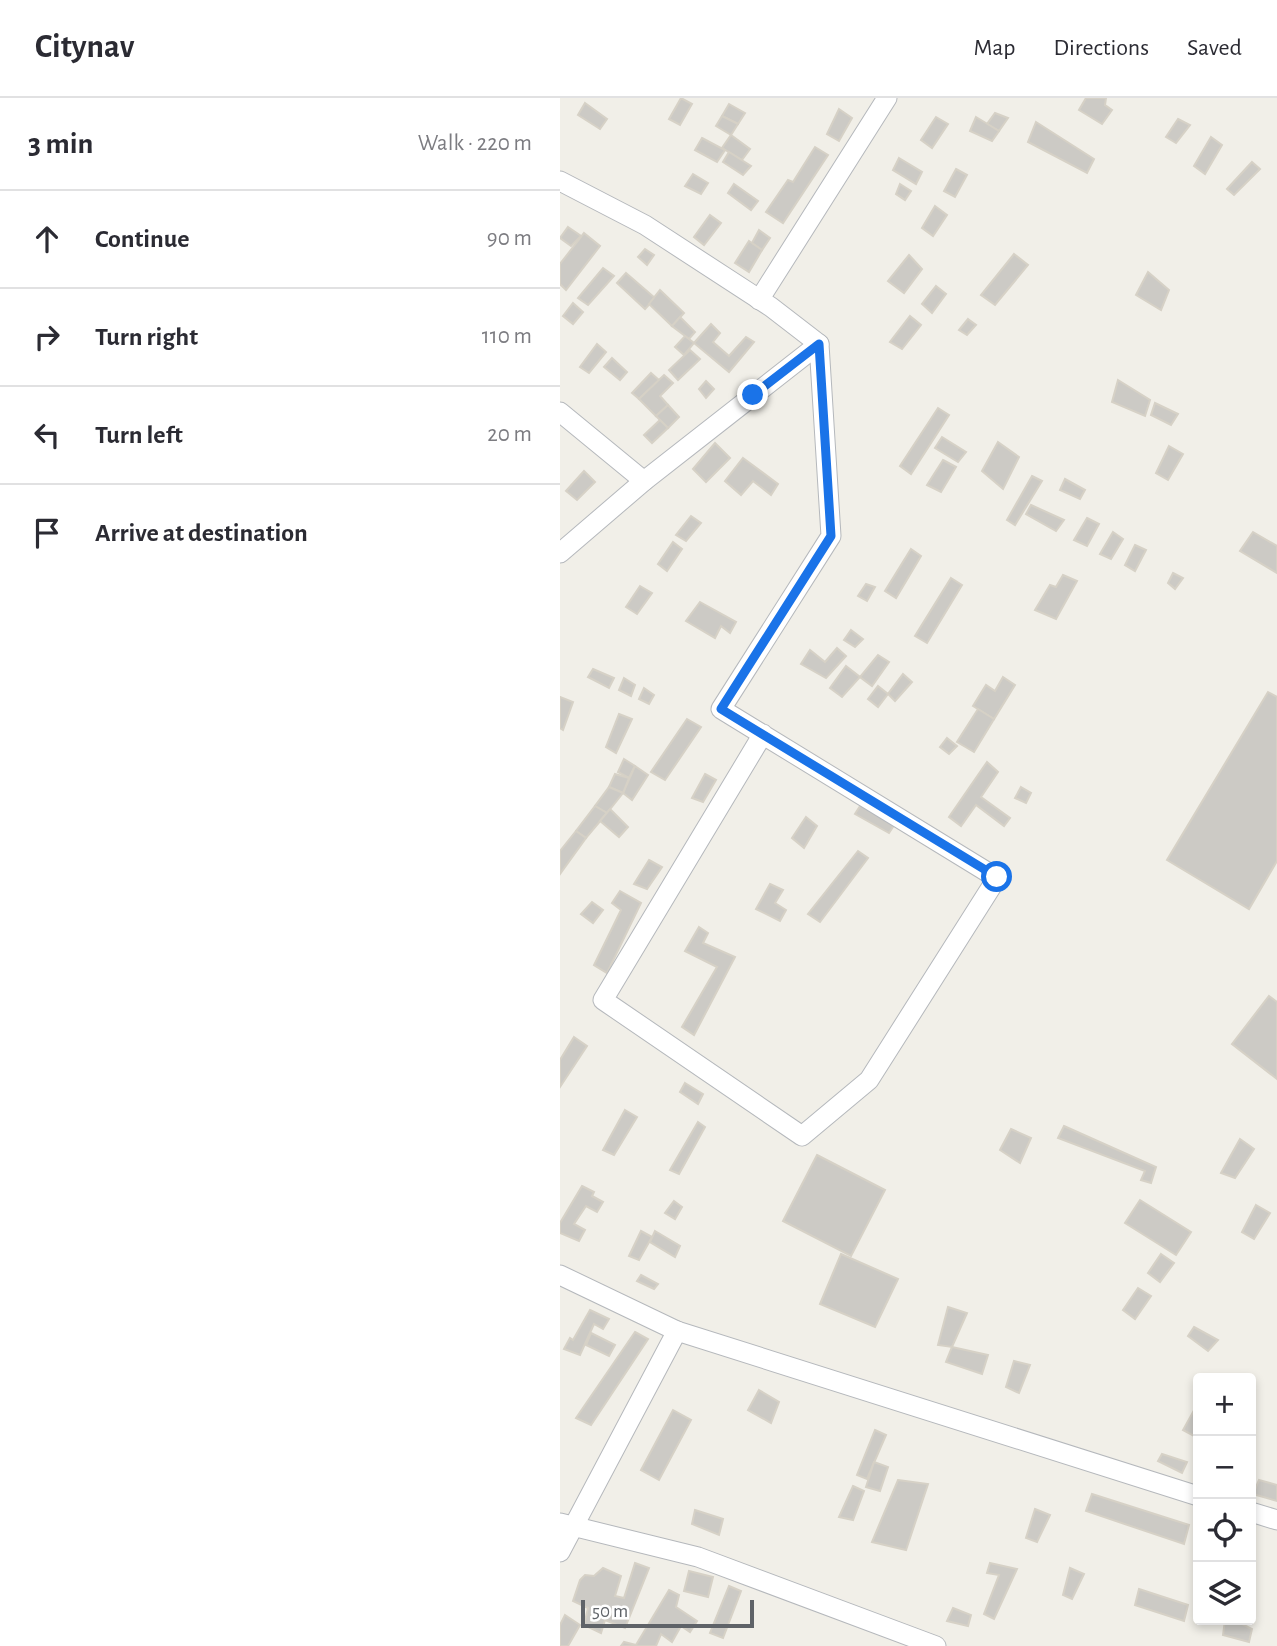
<!DOCTYPE html>
<html lang="en">
<head>
<meta charset="utf-8">
<style>
  :root { --surface:#fff; --page:#f7f7f7; --text:#2b2b33; --muted:#7c7c81; --line:#e1e1e2 }
  body { margin:0; font-family:"Alegreya Sans",sans-serif; background:var(--page); color:var(--text) }
  .controls { position:absolute; right:21px; bottom:21px; display:grid; overflow:hidden; border-radius:7px; box-shadow:0 4px 10px #0003 }
  .controls button { width:63px; height:63px; display:grid; place-items:center; padding:0; border:0; border-bottom:2px solid var(--line); background:var(--surface); color:var(--text); font:35px sans-serif }
  .scale { position:absolute; left:21px; bottom:18px; width:173px; box-sizing:border-box; padding-left:7px; border:4px solid #5f6368; border-top:0; font-size:19px; line-height:24px; white-space:nowrap; color:#5f6368; -webkit-text-stroke:5px #fff; paint-order:stroke }
  .stop { position:absolute; width:21px; height:21px; margin:-16px; border:5px solid #1a73e8; border-radius:50%; background:#fff }
  .stop.end { background:#1a73e8; border-color:#fff; box-shadow:0 2px 7px #0008 }
  .list { margin:0; padding:0; list-style:none }
  h2 { display:flex; justify-content:space-between; align-items:center; height:91px; margin:0; padding:0 28px; font-size:30px }
  h2 small { font-size:23px; font-weight:400; color:var(--muted) }
  .list li { display:grid; grid-template-columns:46px 1fr auto; gap:21px; align-items:center; box-sizing:border-box; height:98px; padding:0 28px; border-top:2px solid var(--line) }
  .list b { display:block; font-size:26px; white-space:nowrap }
  .list em { font-size:23px; font-style:normal; color:var(--muted) }
  .icon { flex:none; width:38px; height:38px; fill:none; stroke:currentColor; stroke-width:2; stroke-linecap:round; stroke-linejoin:round }
  .map { position:relative; flex:none; width:717px; height:1548px; overflow:hidden }
  header { display:flex; align-items:center; gap:42px; box-sizing:border-box; height:98px; padding:0 35px; background:var(--surface); border-bottom:2px solid var(--line) }
  header strong { font-size:33px }
  nav { display:flex; gap:38px; margin-inline-start:auto; font-size:24px }
  main { display:flex }
  aside { flex:1; background:var(--surface) }
  .map>svg:first-child { display:block }
  .building { fill:#cccac5; stroke:#d6d1c6; stroke-width:2 }
  .lines { fill:none; stroke-linecap:round; stroke-linejoin:round }
  .minor-casing { stroke:#b5b8bc; stroke-width:21 }
  .minor { stroke:#fff; stroke-width:19 }
  .route { stroke:#1a73e8; stroke-width:9 }
</style>
</head>
<body>
<header>
<strong>Citynav</strong>
<nav><a>Map</a><a>Directions</a><a>Saved</a></nav>
</header>
<main>
<aside>
<h2>3 min<small>Walk · 220 m</small></h2>
<ul class="list">
<li><svg class="icon" aria-label="ahead" viewBox="0 0 24 24"><path d="M12 20V5M6 11l6-6 6 6"/></svg><div><b>Continue</b></div><em>90 m</em></li>
<li><svg class="icon" aria-label="right" viewBox="0 0 24 24"><path d="M7 20v-9h11M14 6l5 5-5 5"/></svg><div><b>Turn right</b></div><em>110 m</em></li>
<li><svg class="icon" aria-label="left" viewBox="0 0 24 24"><path d="M17 20v-9H6M10 6l-5 5 5 5"/></svg><div><b>Turn left</b></div><em>20 m</em></li>
<li><svg class="icon" aria-label="arrive" viewBox="0 0 24 24"><path d="M6 21V4h12l-3 4 3 4H6"/></svg><div><b>Arrive at destination</b></div></li>
</ul>
</aside>
<div class="map">
<svg width="717" height="1548" viewBox="0 0 717 1548">
  <rect width="100%" height="100%" fill="#f1efe8"/>
  <!-- building -->
  <g class="building">
    <polygon points="121,0 132,6 120,27 109,21"/>
    <polygon points="526,0 546,0 545,7 552,12 542,26 519,12"/>
    <polygon points="25,5 47,21 40,31 18,17"/>
    <polygon points="169,6 185,15 178,26 162,18"/>
    <polygon points="279,11 292,20 279,43 267,36"/>
    <polygon points="435,15 448,20 439,33 427,26"/>
    <polygon points="162,18 178,26 171,37 156,28"/>
    <polygon points="376,19 388,26 372,50 361,42"/>
    <polygon points="416,19 439,33 432,43 410,33"/>
    <polygon points="618,21 630,27 616,45 606,39"/>
    <polygon points="476,24 534,61 527,75 468,44"/>
    <polygon points="171,37 190,51 182,62 162,50"/>
    <polygon points="651,39 662,47 645,76 634,68"/>
    <polygon points="142,40 165,52 157,64 135,52"/>
    <polygon points="255,49 268,57 223,125 206,114 228,82 233,84"/>
    <polygon points="169,54 191,68 183,77 163,64"/>
    <polygon points="339,60 362,74 356,86 333,72"/>
    <polygon points="692,64 700,71 674,97 667,91"/>
    <polygon points="396,71 407,77 395,99 384,93"/>
    <polygon points="133,76 148,85 141,96 125,88"/>
    <polygon points="174,86 198,103 191,112 168,95"/>
    <polygon points="340,86 351,93 345,102 336,96"/>
    <polygon points="375,108 387,117 373,138 362,130"/>
    <polygon points="150,117 161,125 144,147 134,139"/>
    <polygon points="8,129 21,138 11,148 0,140"/>
    <polygon points="199,132 210,140 202,152 192,145"/>
    <polygon points="24,135 40,148 6,192 0,186 0,166"/>
    <polygon points="189,143 202,152 189,174 175,165"/>
    <polygon points="85,151 94,157 87,167 78,159"/>
    <polygon points="454,156 468,167 435,207 421,197"/>
    <polygon points="349,157 362,171 344,195 328,183"/>
    <polygon points="43,170 54,178 28,207 18,200"/>
    <polygon points="588,174 609,192 601,212 576,197"/>
    <polygon points="66,175 95,200 85,211 57,185"/>
    <polygon points="376,188 386,196 372,215 362,206"/>
    <polygon points="100,192 124,215 112,228 89,206"/>
    <polygon points="13,205 23,214 13,226 3,218"/>
    <polygon points="350,218 361,227 342,251 330,244"/>
    <polygon points="120,219 135,234 129,241 112,228"/>
    <polygon points="408,221 416,227 407,237 399,232"/>
    <polygon points="151,226 160,235 153,244 169,258 186,239 194,244 169,274 134,245"/>
    <polygon points="125,238 134,245 124,257 115,249"/>
    <polygon points="37,246 46,254 29,275 20,269"/>
    <polygon points="130,252 140,261 118,282 109,272"/>
    <polygon points="52,260 67,274 60,282 44,269"/>
    <polygon points="91,275 99,282 79,301 72,295"/>
    <polygon points="104,277 113,285 100,298 108,307 96,318 79,301"/>
    <polygon points="558,282 590,302 585,318 552,304"/>
    <polygon points="146,283 154,291 146,300 139,291"/>
    <polygon points="595,305 618,316 611,327 591,317"/>
    <polygon points="108,307 119,319 108,330 96,318"/>
    <polygon points="378,310 389,317 351,376 340,368"/>
    <polygon points="100,322 108,330 92,345 84,337"/>
    <polygon points="382,339 406,354 398,364 375,350"/>
    <polygon points="438,344 459,359 443,391 422,373"/>
    <polygon points="155,345 170,360 146,384 133,371"/>
    <polygon points="609,348 623,356 608,382 596,375"/>
    <polygon points="183,360 218,386 211,397 193,383 181,397 165,383"/>
    <polygon points="383,362 396,369 381,394 367,387"/>
    <polygon points="24,373 35,384 17,402 6,393"/>
    <polygon points="472,378 482,383 455,427 447,422"/>
    <polygon points="505,381 525,392 520,401 500,392"/>
    <polygon points="471,407 504,422 496,433 466,416"/>
    <polygon points="131,418 141,425 126,443 116,437"/>
    <polygon points="527,420 539,426 527,448 514,442"/>
    <polygon points="553,434 563,441 551,461 540,456"/>
    <polygon points="693,434 717,448 717,475 680,453"/>
    <polygon points="113,444 122,451 107,473 98,466"/>
    <polygon points="575,447 586,452 575,473 565,467"/>
    <polygon points="351,451 361,458 336,500 325,493"/>
    <polygon points="613,475 623,480 615,491 608,485"/>
    <polygon points="503,477 517,483 496,521 475,512 490,487 496,489"/>
    <polygon points="391,480 402,487 367,545 355,538"/>
    <polygon points="306,486 315,489 307,503 298,498"/>
    <polygon points="80,488 92,495 77,516 66,509"/>
    <polygon points="140,504 176,524 170,535 161,528 155,540 126,523"/>
    <polygon points="291,532 303,541 295,549 284,542"/>
    <polygon points="277,550 286,558 266,580 241,566 250,552 265,564"/>
    <polygon points="318,557 329,564 312,588 300,579"/>
    <polygon points="286,568 300,579 282,599 270,590"/>
    <polygon points="33,571 54,580 49,590 28,579"/>
    <polygon points="343,576 352,584 335,603 328,596"/>
    <polygon points="443,579 455,587 434,621 413,608 426,587 435,593"/>
    <polygon points="64,580 75,587 71,598 59,592"/>
    <polygon points="318,588 328,596 318,609 308,601"/>
    <polygon points="84,590 94,597 89,606 79,601"/>
    <polygon points="708,594 717,599 717,763 689,811 607,762"/>
    <polygon points="0,599 13,604 3,632 0,630"/>
    <polygon points="418,611 434,621 414,654 397,644"/>
    <polygon points="59,616 72,621 56,655 46,649"/>
    <polygon points="127,621 141,629 105,682 91,674"/>
    <polygon points="387,640 397,648 389,656 380,649"/>
    <polygon points="64,661 75,668 69,680 58,674"/>
    <polygon points="427,664 438,674 421,699 450,720 444,728 416,707 401,728 389,719"/>
    <polygon points="75,668 88,677 72,702 63,695"/>
    <polygon points="55,676 69,680 63,695 49,689"/>
    <polygon points="145,676 156,682 143,704 132,700"/>
    <polygon points="49,689 63,695 47,715 35,708"/>
    <polygon points="461,689 471,695 466,705 455,700"/>
    <polygon points="302,705 337,723 329,735 295,716"/>
    <polygon points="35,708 47,715 26,740 16,733"/>
    <polygon points="50,711 68,729 59,739 40,723"/>
    <polygon points="246,719 257,728 244,750 232,740"/>
    <polygon points="16,733 26,740 0,776 0,753"/>
    <polygon points="298,753 308,760 260,824 248,816"/>
    <polygon points="89,762 102,769 87,791 74,786"/>
    <polygon points="210,786 223,792 215,805 226,812 220,823 196,811"/>
    <polygon points="60,793 81,805 47,875 34,867 61,812 52,805"/>
    <polygon points="32,804 43,812 33,825 21,816"/>
    <polygon points="139,829 148,835 143,845 175,859 134,937 122,929 157,869 125,853"/>
    <polygon points="709,898 717,904 717,981 672,946"/>
    <polygon points="14,939 27,948 0,989 0,962"/>
    <polygon points="125,985 143,996 138,1006 120,994"/>
    <polygon points="65,1012 77,1019 54,1057 43,1052"/>
    <polygon points="138,1024 145,1029 119,1076 110,1072"/>
    <polygon points="504,1028 596,1069 591,1085 581,1082 585,1073 498,1040"/>
    <polygon points="451,1031 471,1040 460,1065 440,1052"/>
    <polygon points="680,1041 694,1051 675,1080 661,1075"/>
    <polygon points="257,1057 325,1092 291,1158 223,1123"/>
    <polygon points="22,1088 34,1094 32,1098 43,1104 37,1114 26,1108 14,1126 25,1132 19,1143 0,1135 0,1125"/>
    <polygon points="580,1102 631,1134 616,1157 565,1125"/>
    <polygon points="114,1103 122,1109 115,1121 105,1115"/>
    <polygon points="696,1107 710,1115 694,1141 682,1134"/>
    <polygon points="81,1133 92,1139 79,1162 69,1158"/>
    <polygon points="95,1133 120,1148 115,1159 90,1144"/>
    <polygon points="281,1156 338,1181 315,1229 260,1206"/>
    <polygon points="601,1156 614,1165 600,1184 588,1175"/>
    <polygon points="81,1177 98,1186 94,1191 77,1183"/>
    <polygon points="578,1190 591,1198 575,1221 563,1212"/>
    <polygon points="388,1209 407,1215 392,1249 378,1247"/>
    <polygon points="30,1212 49,1221 43,1231 34,1226 20,1257 4,1251 10,1240 13,1242"/>
    <polygon points="634,1229 658,1242 648,1253 628,1238"/>
    <polygon points="75,1234 88,1241 31,1327 16,1320"/>
    <polygon points="31,1235 55,1247 49,1258 26,1247"/>
    <polygon points="392,1249 428,1257 422,1276 386,1264"/>
    <polygon points="454,1263 470,1267 459,1295 446,1289"/>
    <polygon points="199,1292 219,1304 211,1325 188,1312"/>
    <polygon points="638,1305 638,1332 634,1338 623,1332"/>
    <polygon points="113,1312 131,1322 99,1382 81,1372"/>
    <polygon points="315,1332 326,1337 307,1381 297,1377"/>
    <polygon points="602,1356 627,1364 622,1375 598,1363"/>
    <polygon points="314,1364 328,1369 320,1393 306,1389"/>
    <polygon points="338,1382 368,1386 346,1452 312,1444"/>
    <polygon points="699,1382 717,1387 717,1403 693,1396"/>
    <polygon points="293,1388 304,1393 293,1422 279,1419"/>
    <polygon points="532,1396 629,1427 624,1446 526,1413"/>
    <polygon points="475,1411 490,1417 477,1444 466,1440"/>
    <polygon points="135,1412 163,1421 159,1437 132,1426"/>
    <polygon points="75,1465 89,1470 65,1530 45,1522 41,1535 24,1527 28,1510 13,1503 20,1482 25,1477 34,1478 43,1470 61,1478 55,1498 64,1500"/>
    <polygon points="430,1465 457,1471 434,1521 424,1516 439,1477 427,1475"/>
    <polygon points="510,1470 524,1476 512,1501 503,1497"/>
    <polygon points="129,1473 153,1479 148,1499 124,1493"/>
    <polygon points="169,1488 181,1493 163,1540 150,1535"/>
    <polygon points="579,1491 628,1507 624,1523 575,1507"/>
    <polygon points="109,1492 119,1497 116,1509 137,1523 130,1534 121,1528 112,1544 101,1536 96,1548 61,1548 64,1544 76,1547"/>
    <polygon points="393,1510 411,1517 408,1528 387,1523"/>
    <polygon points="5,1517 20,1527 8,1548 0,1548 0,1527"/>
    <polygon points="665,1522 674,1522 692,1531 689,1544 663,1537"/>
  </g>
  <g class="lines">
    <defs>
      <g id="minor">
        <polyline points="0,83 85,127 211,209 259,246 271,438 161,611 437,780 309,982 242,1038 43,902 203,636"/>
        <polyline points="199,202 327,0"/>
        <polyline points="0,314 84,383"/>
        <polyline points="0,455 84,383 259,246"/>
        <polyline points="0,1177 117,1233 638,1398"/>
        <polyline points="691,1414 717,1422"/>
        <polyline points="0,1425 138,1459 376,1548"/>
        <polyline points="0,1454 117,1233"/>
      </g>
    </defs>
    <!-- minor casing -->
    <use href="#minor" class="minor-casing"/>
    <!-- minor -->
    <use href="#minor" class="minor"/>
  </g>
  <g class="lines">
    <!-- route -->
    <polyline class="route" points="193,297 259,246 271,438 161,611 437,779"/>
  </g>
</svg>
<div class="controls">
<button>+</button>
<button>−</button>
<button><svg class="icon" aria-label="locate" viewBox="0 0 24 24"><circle cx="12" cy="12" r="6"/><path d="M12 2v4M12 18v4M2 12h4M18 12h4"/></svg></button>
<button><svg class="icon" aria-label="layers" viewBox="0 0 24 24"><path d="M12 4l9 5-9 5-9-5zM3 14l9 5 9-5"/></svg></button>
</div>
<div class="scale">50 m</div>
<div class="stop" style="left:437px;top:779px"></div>
<div class="stop end" style="left:193px;top:297px"></div>
</div>
</main>
</body>
</html>
